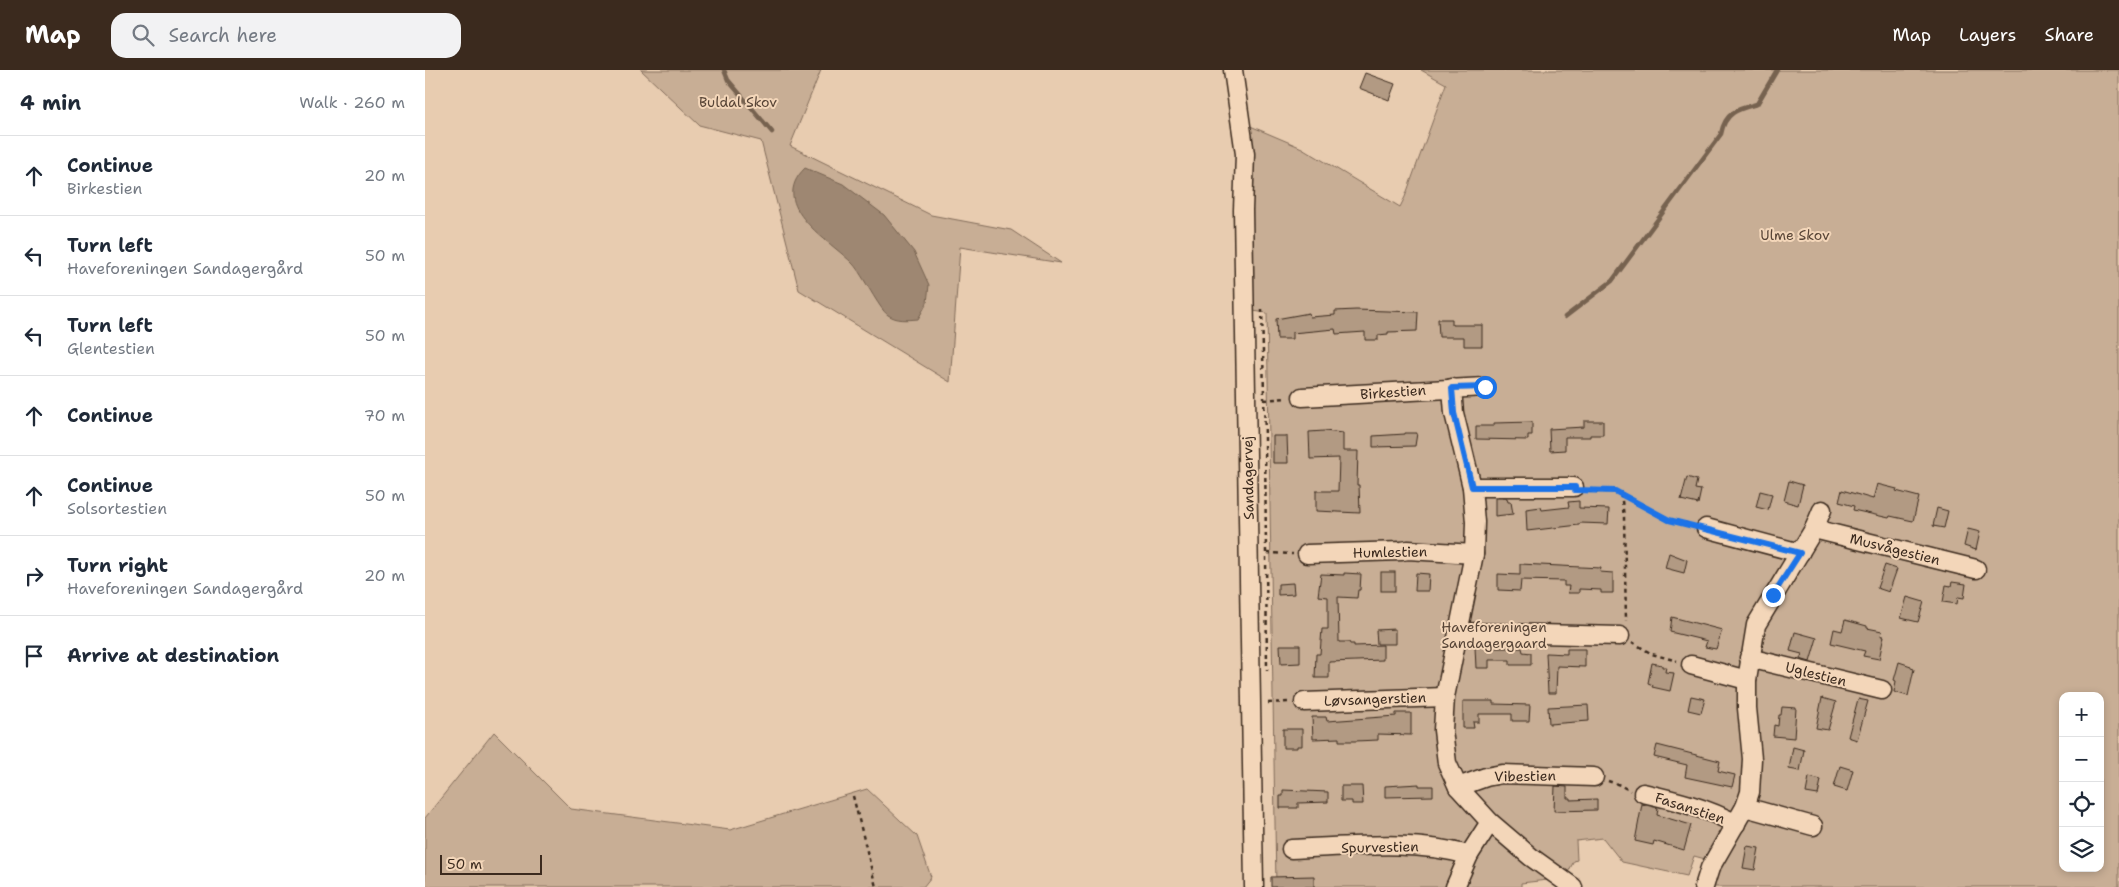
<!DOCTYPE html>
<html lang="en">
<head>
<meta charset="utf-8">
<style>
  :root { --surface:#fff; --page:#f2f2f3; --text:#1f2937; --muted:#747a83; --line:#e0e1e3; --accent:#3b2a1e }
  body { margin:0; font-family:"Shantell Sans",sans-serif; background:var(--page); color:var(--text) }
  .controls { position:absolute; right:15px; bottom:15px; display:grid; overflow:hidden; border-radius:10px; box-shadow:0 2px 8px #0003 }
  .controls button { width:45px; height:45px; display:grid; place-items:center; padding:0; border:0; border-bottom:1px solid var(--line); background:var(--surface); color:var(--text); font:25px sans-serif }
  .scale { position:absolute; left:15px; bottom:12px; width:102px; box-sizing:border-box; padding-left:5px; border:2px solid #3b2a1e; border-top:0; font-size:14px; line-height:18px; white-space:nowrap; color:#3b2a1e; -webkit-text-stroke:4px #f3d6b9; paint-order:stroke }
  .stop { position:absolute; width:15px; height:15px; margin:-11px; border:4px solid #1a73e8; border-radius:50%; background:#fff }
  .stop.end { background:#1a73e8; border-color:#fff; box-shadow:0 1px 5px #0008 }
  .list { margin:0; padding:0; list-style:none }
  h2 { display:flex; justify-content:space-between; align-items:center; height:65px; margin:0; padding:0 20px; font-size:21px }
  h2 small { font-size:16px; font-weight:400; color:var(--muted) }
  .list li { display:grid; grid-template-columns:32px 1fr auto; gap:15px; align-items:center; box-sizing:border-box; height:80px; padding:0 20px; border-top:1px solid var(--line) }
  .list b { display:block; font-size:19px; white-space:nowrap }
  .list p { margin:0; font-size:16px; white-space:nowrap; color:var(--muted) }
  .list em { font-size:16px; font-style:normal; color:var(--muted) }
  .icon { flex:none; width:28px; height:28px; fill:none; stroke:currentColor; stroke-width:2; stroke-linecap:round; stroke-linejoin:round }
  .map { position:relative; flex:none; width:1694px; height:817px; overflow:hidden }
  header { display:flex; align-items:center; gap:30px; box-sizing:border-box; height:70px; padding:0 25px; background:var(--accent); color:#fff }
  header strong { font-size:24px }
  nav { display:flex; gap:28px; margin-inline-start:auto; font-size:18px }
  .search { width:350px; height:45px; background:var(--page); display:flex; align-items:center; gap:12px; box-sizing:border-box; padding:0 18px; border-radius:15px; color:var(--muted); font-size:19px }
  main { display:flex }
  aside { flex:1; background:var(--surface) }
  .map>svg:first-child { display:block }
  .green { fill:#c8ae95; stroke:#826c5a; fill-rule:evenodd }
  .water { fill:#9e8772; stroke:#766250 }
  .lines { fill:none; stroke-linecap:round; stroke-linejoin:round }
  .stream { stroke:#766250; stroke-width:4.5 }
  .building { fill:#b29a83; stroke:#3b2a1e }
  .minor-casing { stroke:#3b2a1e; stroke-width:21 }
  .path { stroke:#3b2a1e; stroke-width:2.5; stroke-dasharray:4 4; stroke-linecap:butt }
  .minor { stroke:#f3d6b9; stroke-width:18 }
  .route { stroke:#1a73e8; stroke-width:6 }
  .labels { text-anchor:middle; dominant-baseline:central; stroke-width:4; stroke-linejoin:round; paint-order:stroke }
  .park-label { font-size:14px; fill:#574436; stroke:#f3d6b9 }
  .street-label { font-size:14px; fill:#3b2a1e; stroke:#f3d6b9 }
</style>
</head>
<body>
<header>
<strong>Map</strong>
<div class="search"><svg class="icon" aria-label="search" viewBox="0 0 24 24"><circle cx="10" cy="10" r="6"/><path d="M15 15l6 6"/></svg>Search here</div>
<nav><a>Map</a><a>Layers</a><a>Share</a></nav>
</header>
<main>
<aside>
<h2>4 min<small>Walk · 260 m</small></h2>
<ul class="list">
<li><svg class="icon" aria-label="ahead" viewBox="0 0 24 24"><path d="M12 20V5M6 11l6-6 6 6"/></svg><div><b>Continue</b><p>Birkestien</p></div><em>20 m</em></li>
<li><svg class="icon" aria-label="left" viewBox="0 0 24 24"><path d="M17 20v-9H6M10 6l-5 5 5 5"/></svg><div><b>Turn left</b><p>Haveforeningen Sandagergård</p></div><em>50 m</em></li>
<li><svg class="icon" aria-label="left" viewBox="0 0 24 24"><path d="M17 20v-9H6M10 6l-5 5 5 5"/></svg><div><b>Turn left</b><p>Glentestien</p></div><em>50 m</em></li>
<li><svg class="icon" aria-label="ahead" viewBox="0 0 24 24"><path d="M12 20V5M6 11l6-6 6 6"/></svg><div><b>Continue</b></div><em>70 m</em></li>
<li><svg class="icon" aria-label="ahead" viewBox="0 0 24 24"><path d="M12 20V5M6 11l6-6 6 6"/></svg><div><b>Continue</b><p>Solsortestien</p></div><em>50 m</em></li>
<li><svg class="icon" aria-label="right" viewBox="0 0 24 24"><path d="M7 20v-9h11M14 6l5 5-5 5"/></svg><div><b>Turn right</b><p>Haveforeningen Sandagergård</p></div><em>20 m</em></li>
<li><svg class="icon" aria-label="arrive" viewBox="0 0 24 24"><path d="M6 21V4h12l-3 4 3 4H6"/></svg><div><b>Arrive at destination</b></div></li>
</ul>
</aside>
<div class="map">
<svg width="1694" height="817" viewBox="0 0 1694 817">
  <rect width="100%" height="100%" fill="#e8ccb0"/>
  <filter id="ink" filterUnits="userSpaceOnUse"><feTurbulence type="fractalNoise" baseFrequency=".02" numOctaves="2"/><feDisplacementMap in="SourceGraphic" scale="10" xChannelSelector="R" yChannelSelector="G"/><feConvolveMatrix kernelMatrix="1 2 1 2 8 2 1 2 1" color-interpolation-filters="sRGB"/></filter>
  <g filter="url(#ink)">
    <!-- green -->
    <g class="green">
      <polygon points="216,0 396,0 365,76 506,145 586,160 636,193 535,177 525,312 374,220 336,71 274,55"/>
      <path d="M996 0H1694V817H1284L1295 793 1269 786 1262 806 1197 792 1178 768 1151 771 1152 790 1149 791 1140 808 1096 813V817H851L842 243 828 241 823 55 877 78 975 137 980 127 1021 14ZM1638 626H1675V798H1638Z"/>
      <polygon points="69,662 146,739 305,760 442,719 492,766 506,807 498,817 0,817 0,748"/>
    </g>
    <!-- water -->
    <path class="water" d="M380 98 418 114 459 145 489 182 504 215 502 233 493 249C482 250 472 251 463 245 454 239 438 205 428 194 406 171 341 136 380 98Z"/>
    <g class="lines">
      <!-- stream -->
      <g class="stream">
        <polyline points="299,0 303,10 347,62"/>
        <path d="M1140 247 1187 211 1296 64C1300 42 1313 39 1332 34L1352 0"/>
      </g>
    </g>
    <!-- building -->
    <g class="building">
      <polygon points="940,3 970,14 964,30 934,18"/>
      <polygon points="931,240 993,242 992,261 963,262 963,264 953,265 953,270 940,270 940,262 911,264 910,259 867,263 867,269 852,269 851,249 884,243 885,247 910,245 910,241"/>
      <polygon points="1013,249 1027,249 1027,255 1057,255 1057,276 1039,276 1039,267 1014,267"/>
      <polygon points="1159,351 1178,351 1178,365 1165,365 1165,367 1140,367 1140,380 1125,381 1124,359 1159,357"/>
      <polygon points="1107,352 1107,365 1103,365 1103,370 1051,369 1051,356 1069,356 1069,353"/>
      <polygon points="899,361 918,363 918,381 933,381 932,415 934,415 935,443 891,441 891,421 913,421 914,388 885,389 884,362"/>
      <polygon points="980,363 992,363 990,376 948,377 948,366 980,364"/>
      <polygon points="848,366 862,366 863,393 848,393"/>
      <polygon points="1262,407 1272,410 1270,419 1276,420 1273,434 1256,430"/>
      <polygon points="1364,411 1378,415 1373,435 1359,431"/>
      <polygon points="1452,414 1472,419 1471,421 1494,427 1488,451 1465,446 1464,448 1428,440 1429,436 1414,432 1417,420 1448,429"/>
      <polygon points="1335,421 1347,424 1343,440 1331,437"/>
      <polygon points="1070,428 1082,428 1083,432 1086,432 1088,444 1070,446"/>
      <polygon points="1154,431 1154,438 1184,439 1183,454 1155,453 1154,455 1102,461 1101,439 1116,437 1117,440 1144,437 1143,432"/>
      <polygon points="1512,438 1523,441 1519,458 1508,456"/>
      <polygon points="1543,459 1555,462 1551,480 1539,476"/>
      <polygon points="1244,483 1262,490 1259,503 1240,498"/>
      <polygon points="1095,494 1176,498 1175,502 1188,503 1188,523 1176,523 1176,520 1154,519 1154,523 1143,523 1144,516 1139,516 1139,511 1096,510 1095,521 1073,520 1073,504 1095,505"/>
      <polygon points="1460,495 1472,499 1464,522 1452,518"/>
      <rect x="956" y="502" width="14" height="19"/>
      <polygon points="919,503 936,504 935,520 933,520 932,528 913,527 914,572 924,572 925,574 929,574 929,576 958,575 958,590 904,592 904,608 890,608 891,584 895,584 897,559 903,559 903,527 893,526 896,504 919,505"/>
      <polygon points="991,503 1004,504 1003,521 990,521"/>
      <polygon points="1527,512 1541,514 1539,528 1533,527 1532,534 1518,532 1521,515 1526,516"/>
      <polygon points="868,513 869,524 853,525 853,514"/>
      <polygon points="1482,527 1499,532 1493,552 1476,548"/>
      <polygon points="1247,547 1297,560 1291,579 1280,577 1282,571 1245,562"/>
      <polygon points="1420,550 1442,556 1442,558 1457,561 1456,566 1459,566 1454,589 1438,586 1440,581 1406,573 1409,559 1417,561"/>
      <polygon points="970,559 970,574 952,574 951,560"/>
      <polygon points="1370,562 1392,568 1385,592 1375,589 1377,584 1365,581"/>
      <polygon points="855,575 875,575 875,593 856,594"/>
      <polygon points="1063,576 1063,578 1097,578 1098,582 1106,583 1106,595 1085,595 1085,590 1064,590 1064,598 1051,598 1050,577"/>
      <polygon points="1142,579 1160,579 1160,597 1132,596 1131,623 1123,623 1121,583 1142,584"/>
      <polygon points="1474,592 1486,596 1486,598 1489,599 1483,626 1469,622 1471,611 1469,610"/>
      <polygon points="1227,593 1237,595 1237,597 1241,597 1240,602 1249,603 1245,621 1227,617 1228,615 1223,613"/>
      <polygon points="1266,626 1280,629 1276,643 1263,640"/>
      <polygon points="1397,628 1411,632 1403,660 1391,658"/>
      <polygon points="1433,629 1443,631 1432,670 1423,667"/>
      <polygon points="1038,631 1068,631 1068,634 1105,635 1104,651 1087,651 1087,644 1054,644 1054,652 1048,652 1049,658 1038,658"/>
      <polygon points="1163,635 1164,651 1124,654 1123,637"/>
      <polygon points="1357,637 1371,638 1369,668 1348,666 1349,655 1353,656 1354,645 1356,645"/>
      <polygon points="971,643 986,643 986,665 953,664 953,670 930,671 914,671 914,668 888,669 887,647 901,647 902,651 971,646"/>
      <polygon points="858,659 877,659 877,676 872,676 872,678 858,678"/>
      <polygon points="1232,675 1295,691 1293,701 1310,705 1307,717 1260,707 1262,695 1229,687"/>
      <polygon points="1368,677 1379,680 1375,701 1364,699"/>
      <polygon points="1415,696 1428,700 1422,721 1409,717"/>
      <polygon points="1384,707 1396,710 1393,725 1381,723"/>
      <polygon points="994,714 994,716 1008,716 1008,726 960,727 960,716"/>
      <polygon points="916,716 937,716 938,734 927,734 927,731 916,731"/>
      <polygon points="1130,716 1142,717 1142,728 1145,728 1145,730 1172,729 1172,740 1129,741"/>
      <polygon points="858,720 903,722 903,732 873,733 873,738 855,738 855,726 858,726"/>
      <polygon points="1217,734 1233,738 1232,745 1266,755 1259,780 1229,771 1228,775 1210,771"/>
      <polygon points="1322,776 1334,778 1330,800 1318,798"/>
      <polygon points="889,806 889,817 846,817 846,807"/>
    </g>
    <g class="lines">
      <defs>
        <g id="minor">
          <polyline points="808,0 820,84 818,140 829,817"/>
          <polyline points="1027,318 1029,343 1047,417 1050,452 1049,484 1020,627 1018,660 1022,693 1033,717 1065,752 1106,787 1148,817"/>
          <polyline points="877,327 1060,317"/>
          <polyline points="1047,417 1149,417"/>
          <polyline points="1281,458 1375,483"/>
          <polyline points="1389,459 1551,499"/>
          <polyline points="882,484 977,481 983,480 1049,484"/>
          <polyline points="1033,562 1195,566"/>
          <polyline points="1324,588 1457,620"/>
          <polyline points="1266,595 1322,610"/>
          <polyline points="879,632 1020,627"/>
          <polyline points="1033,717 1061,707 1077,704 1169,707"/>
          <path d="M1218 723C1249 730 1282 738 1311 754"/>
          <polyline points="1320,737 1388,756"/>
          <path d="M866 779C925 777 986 769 1044 785"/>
          <polyline points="1030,817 1044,785 1065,752"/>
          <polyline points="1279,817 1285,798 1320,737 1325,722 1327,689 1322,638 1322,610 1331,555 1389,459 1397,440"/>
        </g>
      </defs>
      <!-- minor casing -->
      <use href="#minor" class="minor-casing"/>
      <!-- path -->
      <g class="path">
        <polyline points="837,239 840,368 842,601"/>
        <polyline points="839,330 862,328"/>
        <polyline points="1163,421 1190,421 1244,450 1267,455"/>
        <polyline points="1196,423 1199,447 1201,551"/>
        <polyline points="842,483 868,484"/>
        <polyline points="1207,572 1227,584 1252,591"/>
        <polyline points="843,633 864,632"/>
        <polyline points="1183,711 1195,715 1205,721"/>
        <polyline points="428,726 451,817"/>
      </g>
      <!-- minor -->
      <use href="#minor" class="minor"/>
    </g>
  </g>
  <g class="lines" filter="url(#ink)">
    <!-- route -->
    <polyline class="route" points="1060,317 1027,318 1029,343 1047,417 1150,417 1150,420 1190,421 1244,450 1375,483 1348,525"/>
  </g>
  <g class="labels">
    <!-- park labels -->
    <g class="park-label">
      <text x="313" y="32">Buldal Skov</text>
      <text x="1370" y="165">Ulme Skov</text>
      <text x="1069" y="557">Haveforeningen<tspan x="1069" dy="16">Sandagergaard</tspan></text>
    </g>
    <!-- street labels -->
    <g class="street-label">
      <text transform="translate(968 322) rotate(-4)">Birkestien</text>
      <text transform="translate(823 408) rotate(-91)">Sandagervej</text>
      <text transform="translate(1470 479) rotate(14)">Musvågestien</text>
      <text transform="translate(965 482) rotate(-1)">Humlestien</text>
      <text transform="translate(1391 604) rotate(14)">Uglestien</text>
      <text transform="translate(950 629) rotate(-2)">Løvsangerstien</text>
      <text transform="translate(1100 706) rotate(-1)">Vibestien</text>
      <text transform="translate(1265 738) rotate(18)">Fasanstien</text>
      <text transform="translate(955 777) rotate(-1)">Spurvestien</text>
    </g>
  </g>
</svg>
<div class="controls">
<button>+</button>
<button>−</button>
<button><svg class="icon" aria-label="locate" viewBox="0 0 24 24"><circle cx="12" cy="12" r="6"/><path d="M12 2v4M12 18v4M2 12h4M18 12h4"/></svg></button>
<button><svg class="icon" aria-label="layers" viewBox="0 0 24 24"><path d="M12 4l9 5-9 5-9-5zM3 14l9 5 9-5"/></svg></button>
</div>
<div class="scale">50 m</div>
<div class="stop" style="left:1060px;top:317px"></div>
<div class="stop end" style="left:1348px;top:525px"></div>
</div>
</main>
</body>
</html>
